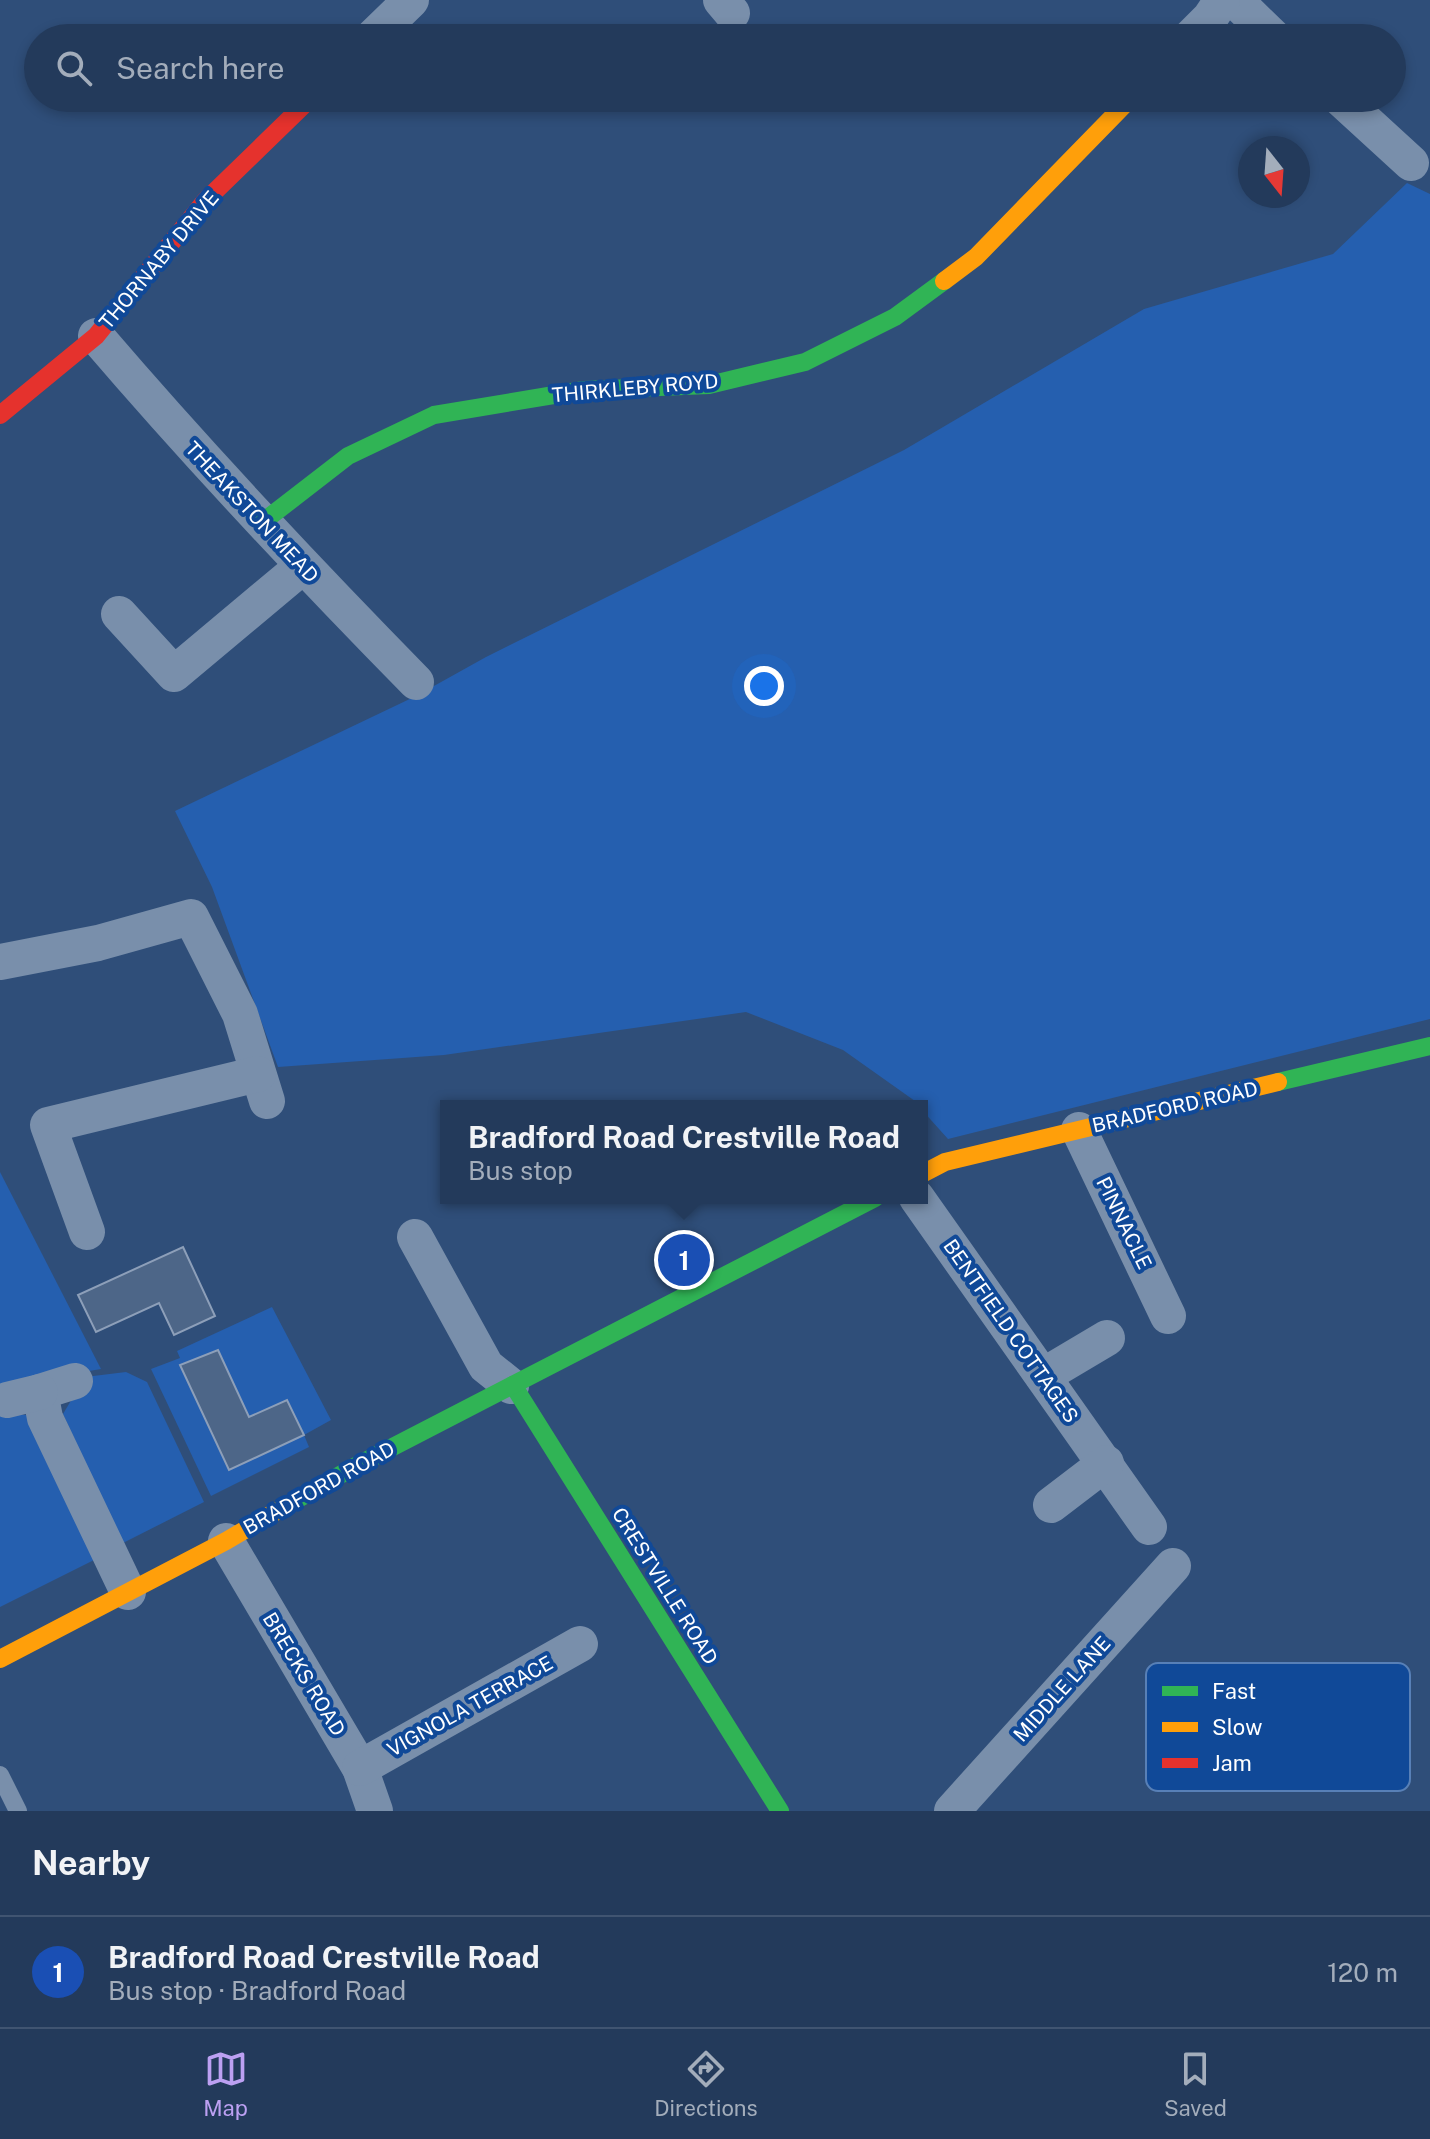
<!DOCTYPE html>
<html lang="en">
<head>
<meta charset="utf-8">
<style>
  :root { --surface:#233a5b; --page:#2f4564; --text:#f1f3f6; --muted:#a3adbb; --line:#405471; --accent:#bca0f2 }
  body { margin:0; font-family:"Public Sans",sans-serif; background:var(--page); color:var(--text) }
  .compass { position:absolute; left:1238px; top:136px; width:72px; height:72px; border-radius:50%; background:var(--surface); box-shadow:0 4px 12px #0003; rotate:163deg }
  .you { position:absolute; left:764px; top:686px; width:28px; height:28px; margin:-20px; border:6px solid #fff; border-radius:50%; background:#1a73e8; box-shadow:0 0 0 12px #1a73e833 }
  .badge { display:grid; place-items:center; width:52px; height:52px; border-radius:50%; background:var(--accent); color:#fff; font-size:26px; font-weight:700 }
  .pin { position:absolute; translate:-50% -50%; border:4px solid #fff; box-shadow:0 2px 8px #0006 }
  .popup { position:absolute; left:440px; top:1100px; width:488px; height:104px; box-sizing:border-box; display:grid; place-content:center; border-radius:0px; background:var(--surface); filter:drop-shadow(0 2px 6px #0005); font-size:26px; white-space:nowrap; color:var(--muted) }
  .popup b { font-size:30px; color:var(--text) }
  .popup::after { content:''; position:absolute; left:50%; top:100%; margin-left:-16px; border:16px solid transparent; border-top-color:var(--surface) }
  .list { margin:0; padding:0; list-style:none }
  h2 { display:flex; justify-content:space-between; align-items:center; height:104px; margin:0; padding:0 32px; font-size:34px }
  h2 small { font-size:26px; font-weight:400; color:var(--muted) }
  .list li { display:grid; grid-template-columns:52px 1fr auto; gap:24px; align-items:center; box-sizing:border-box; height:112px; padding:0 32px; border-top:2px solid var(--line) }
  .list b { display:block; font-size:30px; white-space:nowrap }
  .list p { margin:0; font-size:26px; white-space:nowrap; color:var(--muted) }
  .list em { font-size:26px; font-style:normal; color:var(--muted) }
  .icon { flex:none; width:44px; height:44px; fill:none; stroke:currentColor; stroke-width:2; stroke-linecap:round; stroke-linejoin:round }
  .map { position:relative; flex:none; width:1430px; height:1811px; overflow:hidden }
  .search { position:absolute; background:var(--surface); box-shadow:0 4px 12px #0003; left:24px; right:24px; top:24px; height:88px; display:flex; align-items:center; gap:20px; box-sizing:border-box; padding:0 28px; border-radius:44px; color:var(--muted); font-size:30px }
  .sheet { height:216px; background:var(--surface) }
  nav { display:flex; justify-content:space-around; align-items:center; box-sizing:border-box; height:112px; border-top:2px solid var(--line); background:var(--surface); font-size:22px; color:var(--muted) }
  nav a { display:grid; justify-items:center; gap:4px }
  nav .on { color:var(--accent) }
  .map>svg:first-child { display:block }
  .green { fill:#255faf; fill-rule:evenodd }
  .building { fill:#4d6688; stroke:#8d9fb9; stroke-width:2 }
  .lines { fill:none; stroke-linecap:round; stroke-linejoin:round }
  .lane { stroke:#798fab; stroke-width:18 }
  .street { stroke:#798fab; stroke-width:36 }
  .fast { stroke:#30b455; stroke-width:18 }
  .slow { stroke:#ff9f0a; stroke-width:18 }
  .jam { stroke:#e5322d; stroke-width:18 }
  .labels { text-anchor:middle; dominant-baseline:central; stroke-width:8; stroke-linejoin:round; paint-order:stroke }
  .street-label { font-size:20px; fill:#fff; stroke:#104998 }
  .key { fill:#104998; stroke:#5880b7; stroke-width:2 }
  .key-label { font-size:22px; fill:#fff }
</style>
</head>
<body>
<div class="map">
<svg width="1430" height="1811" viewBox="0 0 1430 1811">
  <rect width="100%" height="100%" fill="#2f4e79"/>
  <!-- green -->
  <g class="green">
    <polygon points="1407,183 1430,194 1430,1019 948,1139 922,1110 922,1106 843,1050 746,1012 444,1055 278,1067 212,887 175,811 416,696 486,657 904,450 1144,309 1333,254"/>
    <polygon points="0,1172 101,1369 0,1386"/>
    <path d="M272 1307 331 1420 304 1435 309 1447 211 1496 151 1369 180 1358 177 1351ZM218 1350 249 1417 287 1401 304 1435 229 1470 184 1365Z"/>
    <polygon points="126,1372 147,1382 204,1502 121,1544 63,1414 85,1377"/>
    <polygon points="0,1414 27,1415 98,1558 0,1607"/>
  </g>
  <!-- building -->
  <g class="building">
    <polygon points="183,1247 215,1316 174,1335 159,1303 96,1332 78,1295"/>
    <polygon points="218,1350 249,1417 287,1400 304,1435 229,1470 180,1365"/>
  </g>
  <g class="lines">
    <!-- lane -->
    <polyline class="lane" points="0,1775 18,1811"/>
    <!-- street -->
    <g class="street">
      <polyline points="721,0 732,13"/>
      <polyline points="1235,0 1274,38"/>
      <polyline points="372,38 411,0"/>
      <polyline points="1190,38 1210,18 1222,0"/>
      <polyline points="1340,98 1411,163"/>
      <path d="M96 336C198 455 306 570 416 682"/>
      <polyline points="119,614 174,674 303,566"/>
      <polyline points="0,962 98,943 191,917 240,1014 267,1101"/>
      <polyline points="1079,1130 1168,1316"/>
      <polyline points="917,1198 1149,1527"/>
      <polyline points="87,1232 48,1125 258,1074"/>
      <polyline points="415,1237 486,1366 511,1386"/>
      <polyline points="1043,1376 1107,1338"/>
      <polyline points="75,1381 40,1392 45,1418 128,1592"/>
      <polyline points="7,1400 40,1392"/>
      <polyline points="1051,1505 1106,1463"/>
      <polyline points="226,1541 360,1768 375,1811"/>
      <polyline points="360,1768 580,1644"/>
      <polyline points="952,1811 1173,1566"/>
    </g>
    <!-- fast -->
    <g class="fast">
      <polyline points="264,521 348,456 434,415 584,390 709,385 805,362 895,317 944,281"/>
      <polyline points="1278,1082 1430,1046"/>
      <polyline points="513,1385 780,1811"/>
      <polyline points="277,1511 354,1467 875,1198"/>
    </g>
    <!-- slow -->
    <g class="slow">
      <polyline points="944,281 976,257 1131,98"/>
      <polyline points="922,1174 945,1162 1278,1082"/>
      <polyline points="0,1659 226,1541 277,1511"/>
    </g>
    <!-- jam -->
    <polyline class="jam" points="0,415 96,336 205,201 311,98"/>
  </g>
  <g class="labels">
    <!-- street labels -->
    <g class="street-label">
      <text transform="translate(159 260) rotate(-50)">THORNABY DRIVE</text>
      <text transform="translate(635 388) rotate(-5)">THIRKLEBY ROYD</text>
      <text transform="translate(252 512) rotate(47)">THEAKSTON MEAD</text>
      <text transform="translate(1175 1107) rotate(-13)">BRADFORD ROAD</text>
      <text transform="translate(1124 1223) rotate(64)">PINNACLE</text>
      <text transform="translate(1011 1331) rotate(55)">BENTFIELD COTTAGES</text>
      <text transform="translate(319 1488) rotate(-29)">BRADFORD ROAD</text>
      <text transform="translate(665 1586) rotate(58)">CRESTVILLE ROAD</text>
      <text transform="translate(304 1674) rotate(59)">BRECKS ROAD</text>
      <text transform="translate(1062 1689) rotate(-48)">MIDDLE LANE</text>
      <text transform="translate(470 1706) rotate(-29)">VIGNOLA TERRACE</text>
    </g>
  </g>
  <!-- legend -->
  <rect x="1146" y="1663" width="264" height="128" rx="12" class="key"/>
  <rect x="1162" y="1686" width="36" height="10" fill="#30b455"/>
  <rect x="1162" y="1722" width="36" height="10" fill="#ff9f0a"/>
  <rect x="1162" y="1758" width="36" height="10" fill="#e5322d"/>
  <g class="key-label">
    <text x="1212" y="1699">Fast</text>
    <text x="1212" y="1735">Slow</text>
    <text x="1212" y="1771">Jam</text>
  </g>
</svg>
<svg class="compass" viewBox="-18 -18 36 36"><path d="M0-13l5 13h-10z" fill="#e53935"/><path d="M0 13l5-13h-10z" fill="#a3adbb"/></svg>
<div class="you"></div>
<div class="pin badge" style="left:684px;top:1260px;background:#1a4fb4">1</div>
<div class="popup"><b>Bradford Road Crestville Road</b>Bus stop</div>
<div class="search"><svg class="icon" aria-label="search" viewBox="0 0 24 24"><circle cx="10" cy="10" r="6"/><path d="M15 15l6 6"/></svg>Search here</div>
</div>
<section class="sheet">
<h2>Nearby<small></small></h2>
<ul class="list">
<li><span class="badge" style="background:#1a4fb4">1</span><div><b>Bradford Road Crestville Road</b><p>Bus stop · Bradford Road</p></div><em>120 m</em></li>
</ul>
</section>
<nav>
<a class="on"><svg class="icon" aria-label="map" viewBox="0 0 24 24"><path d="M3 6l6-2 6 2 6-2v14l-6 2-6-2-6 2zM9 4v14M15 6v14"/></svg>Map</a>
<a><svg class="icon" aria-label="directions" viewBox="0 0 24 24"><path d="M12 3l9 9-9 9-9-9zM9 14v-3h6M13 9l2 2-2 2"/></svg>Directions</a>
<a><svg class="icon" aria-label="saved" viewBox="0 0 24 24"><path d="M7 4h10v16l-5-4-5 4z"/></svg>Saved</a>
</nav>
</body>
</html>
